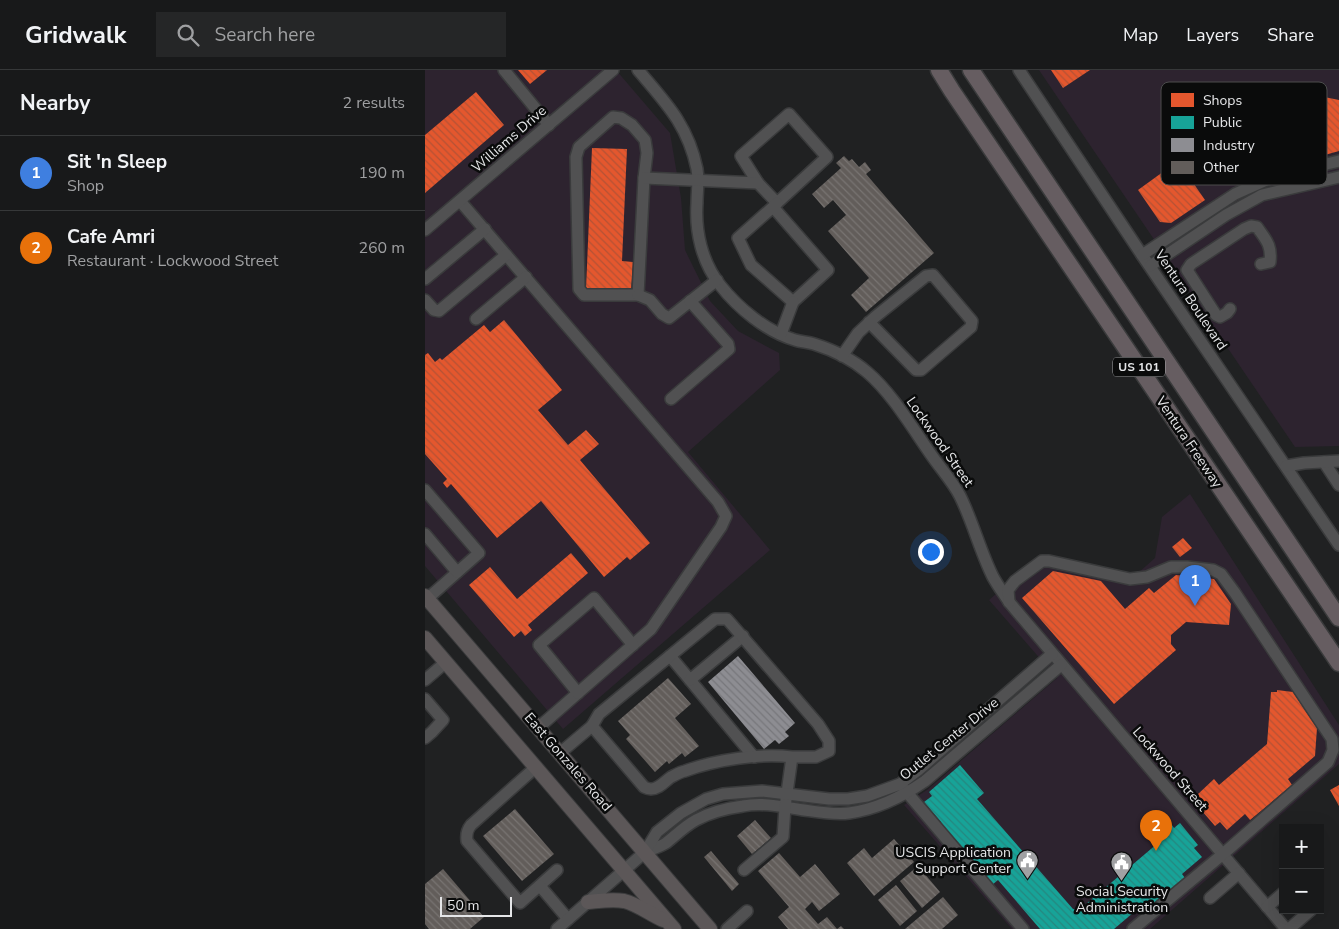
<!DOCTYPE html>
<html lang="en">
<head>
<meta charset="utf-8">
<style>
  :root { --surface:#18191a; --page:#252627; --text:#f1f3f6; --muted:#9fa0a2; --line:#363839; --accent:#a0a1a3 }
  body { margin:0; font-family:"Nunito Sans",sans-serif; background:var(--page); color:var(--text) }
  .controls { position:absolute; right:15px; bottom:15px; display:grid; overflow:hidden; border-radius:0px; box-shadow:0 5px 20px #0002 }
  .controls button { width:45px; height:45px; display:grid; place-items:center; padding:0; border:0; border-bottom:1px solid var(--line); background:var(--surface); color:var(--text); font:25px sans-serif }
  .scale { position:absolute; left:15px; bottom:12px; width:72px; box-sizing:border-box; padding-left:5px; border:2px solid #e5e6e8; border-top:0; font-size:14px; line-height:18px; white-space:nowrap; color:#e5e6e8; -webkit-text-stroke:4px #0a0b0b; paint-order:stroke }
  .you { position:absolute; left:505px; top:481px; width:18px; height:18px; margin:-12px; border:4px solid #fff; border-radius:50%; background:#1a73e8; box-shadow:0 0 0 8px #1a73e833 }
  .badge { display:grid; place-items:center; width:32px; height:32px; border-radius:50%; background:var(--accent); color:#fff; font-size:16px; font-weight:700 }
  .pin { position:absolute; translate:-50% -41px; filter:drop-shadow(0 1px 2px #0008) }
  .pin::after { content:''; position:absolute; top:26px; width:18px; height:15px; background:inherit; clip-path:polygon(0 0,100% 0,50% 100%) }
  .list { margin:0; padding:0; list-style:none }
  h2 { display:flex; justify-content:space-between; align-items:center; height:65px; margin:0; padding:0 20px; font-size:21px }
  h2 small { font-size:16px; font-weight:400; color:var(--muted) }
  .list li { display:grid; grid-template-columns:32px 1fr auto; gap:15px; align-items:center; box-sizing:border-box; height:75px; padding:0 20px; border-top:1px solid var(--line) }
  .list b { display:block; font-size:19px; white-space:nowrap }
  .list p { margin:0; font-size:16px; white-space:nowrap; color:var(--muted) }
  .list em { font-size:16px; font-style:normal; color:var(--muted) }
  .icon { flex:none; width:28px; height:28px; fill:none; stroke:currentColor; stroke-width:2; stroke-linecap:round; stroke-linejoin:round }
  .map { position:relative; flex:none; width:914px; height:859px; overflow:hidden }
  header { display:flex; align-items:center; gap:30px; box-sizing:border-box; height:70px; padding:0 25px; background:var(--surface); border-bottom:1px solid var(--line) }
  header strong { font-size:24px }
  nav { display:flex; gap:28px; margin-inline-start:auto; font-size:18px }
  .search { width:350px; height:45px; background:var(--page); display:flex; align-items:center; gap:12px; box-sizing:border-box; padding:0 18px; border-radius:0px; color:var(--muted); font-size:19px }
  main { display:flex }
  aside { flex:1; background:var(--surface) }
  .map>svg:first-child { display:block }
  .commercial { fill:#2d232f }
  .shops { fill:url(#shops-back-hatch) }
  .public { fill:url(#public-back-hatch) }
  .industry { fill:url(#industry-back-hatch) }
  .building { fill:url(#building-back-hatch) }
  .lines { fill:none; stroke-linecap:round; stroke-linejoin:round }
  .minor-casing { stroke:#3a3b3c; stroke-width:14 }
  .major-casing { stroke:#3a3b3c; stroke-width:16 }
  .highway-casing { stroke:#3a3b3c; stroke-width:19 }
  .minor { stroke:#515152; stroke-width:11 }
  .major { stroke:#5c5758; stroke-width:14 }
  .highway { stroke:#665d61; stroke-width:16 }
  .labels { text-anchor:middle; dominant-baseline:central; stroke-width:5; stroke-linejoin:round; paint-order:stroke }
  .shield { fill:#0a0b0b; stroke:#a3a4a6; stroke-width:1 }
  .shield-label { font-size:12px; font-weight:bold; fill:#e5e6e8 }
  .street-label { font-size:14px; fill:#e5e6e8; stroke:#0a0b0b }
  .poi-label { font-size:14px; fill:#e5e6e8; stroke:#0a0b0b; text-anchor:end }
  .key { fill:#0a0b0b; stroke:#4c4d4d; stroke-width:1 }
  .key-label { font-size:14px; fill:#e5e6e8 }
</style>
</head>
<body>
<header>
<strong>Gridwalk</strong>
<div class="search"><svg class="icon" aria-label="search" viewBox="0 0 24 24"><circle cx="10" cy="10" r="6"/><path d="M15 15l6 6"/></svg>Search here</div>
<nav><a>Map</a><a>Layers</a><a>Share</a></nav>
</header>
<main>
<aside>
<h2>Nearby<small>2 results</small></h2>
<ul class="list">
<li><span class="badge" style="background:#3f7fe0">1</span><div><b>Sit 'n Sleep</b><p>Shop</p></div><em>190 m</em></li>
<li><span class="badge" style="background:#e8710a">2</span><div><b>Cafe Amri</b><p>Restaurant · Lockwood Street</p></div><em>260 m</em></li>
</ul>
</aside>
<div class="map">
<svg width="914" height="859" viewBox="0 0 914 859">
  <defs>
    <pattern id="shops-back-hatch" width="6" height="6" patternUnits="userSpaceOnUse" patternTransform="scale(1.25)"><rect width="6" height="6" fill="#e4572e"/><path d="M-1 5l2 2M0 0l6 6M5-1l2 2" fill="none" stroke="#b45235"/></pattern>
    <pattern id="public-back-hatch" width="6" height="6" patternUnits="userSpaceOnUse" patternTransform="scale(1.25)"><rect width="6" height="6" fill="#17a398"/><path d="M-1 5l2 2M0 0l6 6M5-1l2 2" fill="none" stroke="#25877f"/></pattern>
    <pattern id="industry-back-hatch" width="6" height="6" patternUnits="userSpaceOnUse" patternTransform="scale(1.25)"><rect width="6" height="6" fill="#8d8d92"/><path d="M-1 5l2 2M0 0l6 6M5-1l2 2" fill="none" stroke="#77777b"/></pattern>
    <pattern id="building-back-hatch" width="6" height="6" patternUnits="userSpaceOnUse" patternTransform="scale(1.25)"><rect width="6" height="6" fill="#625d5a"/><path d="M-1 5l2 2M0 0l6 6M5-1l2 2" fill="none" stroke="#787472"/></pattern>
  </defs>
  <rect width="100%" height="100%" fill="#202122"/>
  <!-- commercial -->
  <g class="commercial">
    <polygon points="0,0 191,0 245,63 256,128 260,180 285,231 313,261 354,283 355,300 263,382 345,480 138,659 0,496"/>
    <polygon points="614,0 914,0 914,376 870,377"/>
    <polygon points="765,424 914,655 914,694 725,859 587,859 479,735 502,720 632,608 564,530 616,485 712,504 730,488 737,447"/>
  </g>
  <!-- shops -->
  <g class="shops">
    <polygon points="93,0 122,0 105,14"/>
    <polygon points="626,0 665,0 638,18"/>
    <polygon points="870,21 914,30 914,81 882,90 876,83 858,95 853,89 845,95 819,55"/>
    <polygon points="51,22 79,55 0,123 0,65"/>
    <polygon points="167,78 202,79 197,191 208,192 206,221 161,219"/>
    <polygon points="753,91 780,130 746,153 735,152 713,120"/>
    <polygon points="79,250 137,320 113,340 143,375 161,360 174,374 155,390 225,473 205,490 202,487 179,507 116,431 72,468 26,414 22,418 18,413 22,409 0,384 0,285 3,283 10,292 15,288 17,290 59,255 65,262"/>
    <polygon points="758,468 767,478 755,487 747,477"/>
    <polygon points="146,483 163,503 103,555 107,560 100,566 96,561 89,567 44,515 65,497 92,529"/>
    <polygon points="628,501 676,511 700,539 724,518 729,523 751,505 789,509 806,534 804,555 761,552 746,565 746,574 751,580 689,634 597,528"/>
    <polygon points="852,620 868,622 892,658 890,686 863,709 867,715 825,750 820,744 802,760 795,752 790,756 771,734 777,730 772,725 789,709 794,715 842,674 846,622 852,622"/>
    <polygon points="914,715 914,736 905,720"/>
  </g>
  <!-- public -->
  <polygon class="public" points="535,695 559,723 552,729 648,839 654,840 733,773 727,767 745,752 749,758 755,753 773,775 769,778 777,787 757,804 760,808 721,843 715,837 689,859 615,859 573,810 567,815 515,754 516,752 499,732 507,726 504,722"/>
  <!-- industry -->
  <polygon class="industry" points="313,586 370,653 360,662 364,666 354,674 350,670 339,679 283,612"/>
  <!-- building -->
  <g class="building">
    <polygon points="419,86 424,91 427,89 434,97 440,92 446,100 441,104 509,183 441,242 426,225 444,208 403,161 421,145 408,130 399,138 387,124 416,98 411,93"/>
    <polygon points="243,608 266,634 250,648 274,676 260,687 257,683 244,694 242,691 230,702 201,669 205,665 193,651"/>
    <polygon points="90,739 129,784 97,811 58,766"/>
    <polygon points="330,750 346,768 327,784 312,766"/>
    <polygon points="469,769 489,792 449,826 422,793 439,778 447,788"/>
    <polygon points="286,781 314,814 307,821 279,787"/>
    <polygon points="354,783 375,807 390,794 415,824 394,841 387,832 380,839 393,854 402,847 412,859 416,856 419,859 363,859 353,847 364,837 333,801"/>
    <polygon points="493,796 515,822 497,838 475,811"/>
    <polygon points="18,799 59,847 45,859 4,859 0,854 0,814"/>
    <polygon points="471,815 492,841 475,856 453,830"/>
    <polygon points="518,827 533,845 517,859 480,859"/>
  </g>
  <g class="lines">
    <defs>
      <g id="minor">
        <polyline points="79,0 124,55"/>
        <path d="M213 0C241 33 263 55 272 99 274 110 272 122 272 133 270 162 277 192 295 215 313 238 342 262 370 270 376 272 383 272 389 274 408 280 427 289 442 302 467 323 488 359 507 386 516 399 528 412 535 426 548 452 555 481 568 507 573 516 579 524 584 532L861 859"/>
        <polyline points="594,0 717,185 914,475"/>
        <polygon points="364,44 402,87 352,133 333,113 316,86"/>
        <polygon points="188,47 196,48 207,55 220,70 222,83 219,108 213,225 159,225 154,219 151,87 154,77"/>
        <polyline points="219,108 333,113"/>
        <polyline points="35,131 293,432 301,446 296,457 226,559 113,658"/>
        <polyline points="348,137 403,200 368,232 326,195 313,168 348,137 352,133"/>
        <polyline points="0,160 188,0"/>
        <polyline points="717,185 810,124 850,106 914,91"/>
        <polyline points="725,196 801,145 837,125 914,107"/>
        <polyline points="0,209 60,159"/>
        <polyline points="213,225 225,230 237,244 244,248 292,210"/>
        <polyline points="0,230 9,240 14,241 81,185"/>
        <path d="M805 239 802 243 795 247 791 245 762 200 766 194 819 159 826 156 832 157C841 170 847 175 845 192L836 194"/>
        <polyline points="51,249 101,207"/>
        <polyline points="356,264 368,232"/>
        <polyline points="417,286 433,263 450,247 501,206 508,205 547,251 546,257 496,300 491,300 444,252"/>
        <polyline points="246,329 304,279 303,274 265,231"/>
        <polyline points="899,392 914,415"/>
        <polyline points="861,396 879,393 914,391"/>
        <polyline points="0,420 54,483 2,529"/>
        <polyline points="0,464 32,502"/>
        <polyline points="584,532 583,520 590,511 617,491 624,491 705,509 722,507 746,497 762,497 788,500 796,504 810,523 907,669 908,680 903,692 798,784 708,859"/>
        <polyline points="245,586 329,687"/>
        <polyline points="0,610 21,592"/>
        <polyline points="265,610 318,566"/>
        <polyline points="153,623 114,575 169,528 208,575"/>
        <polyline points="0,629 18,650 7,662 0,668"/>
        <polyline points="135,683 167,656"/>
        <path d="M111 697 46 755C42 760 41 764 42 771L95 833 132 800"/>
        <polyline points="479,719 598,859"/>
        <path d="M220 782C227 779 235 777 241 773 251 765 260 756 271 750 286 742 303 738 318 736 338 732 359 737 379 740 393 742 410 745 424 743 453 739 477 727 500 711L636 595"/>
        <path d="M319 800 358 767 360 737 367 687C335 683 290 690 260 701 255 702 250 705 246 707 240 711 234 719 226 719 224 719 221 718 219 717L167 656 174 644 290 549H302L393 654 404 671V681L391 687H367"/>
        <polyline points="115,816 143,849"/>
        <polyline points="785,828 814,803"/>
        <polyline points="842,837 858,823"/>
        <polyline points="132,859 220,782 232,762 256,743 281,729 298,724 337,721 404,729 423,729 442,726 475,714 492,701 627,584"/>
        <polyline points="302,859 322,841"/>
        <polyline points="864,859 886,840"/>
      </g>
      <g id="major">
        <polyline points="0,526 285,859"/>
        <polyline points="0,568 249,859"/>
        <path d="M163 832C175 831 187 829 199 831 212 834 225 844 238 850"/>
      </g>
      <g id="highway">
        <polyline points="514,0 527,21 914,593"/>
        <polyline points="546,0 914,548"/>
      </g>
    </defs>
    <!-- minor casing -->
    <use href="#minor" class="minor-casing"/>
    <!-- major casing -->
    <use href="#major" class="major-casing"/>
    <!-- highway casing -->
    <use href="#highway" class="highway-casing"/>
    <!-- minor -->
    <use href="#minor" class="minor"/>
    <!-- major -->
    <use href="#major" class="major"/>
    <!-- highway -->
    <use href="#highway" class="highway"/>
  </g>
  <!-- icons -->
  <defs>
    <symbol id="civic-pin" viewBox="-11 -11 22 30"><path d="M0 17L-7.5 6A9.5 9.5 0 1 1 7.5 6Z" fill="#a0a1a3" stroke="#0a0b0b"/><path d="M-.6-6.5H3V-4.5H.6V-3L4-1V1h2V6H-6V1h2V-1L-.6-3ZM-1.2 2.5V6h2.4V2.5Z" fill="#fff"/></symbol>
  </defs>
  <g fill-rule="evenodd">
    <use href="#civic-pin" x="590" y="778" width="25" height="34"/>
    <use href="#civic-pin" x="684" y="780" width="25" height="34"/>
  </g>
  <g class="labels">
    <!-- shield labels -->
    <rect class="shield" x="688" y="287.5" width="52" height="19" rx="4"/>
    <g class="shield-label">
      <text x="714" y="297">US 101</text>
    </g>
    <!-- street labels -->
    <g class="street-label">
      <text transform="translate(84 69) rotate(-41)">Williams Drive</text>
      <text transform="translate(766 230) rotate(56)">Ventura Boulevard</text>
      <text transform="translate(515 372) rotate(55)">Lockwood Street</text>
      <text transform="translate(764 372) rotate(56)">Ventura Freeway</text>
      <text transform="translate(524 669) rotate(-39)">Outlet Center Drive</text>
      <text transform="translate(143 692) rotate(49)">East Gonzales Road</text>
      <text transform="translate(745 699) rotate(49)">Lockwood Street</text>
    </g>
    <!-- poi labels -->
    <g class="poi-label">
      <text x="586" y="782">USCIS Application<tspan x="586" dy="16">Support Center</tspan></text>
      <text x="697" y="821" text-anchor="middle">Social Security<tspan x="697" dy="16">Administration</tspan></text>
    </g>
  </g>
  <!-- legend -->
  <rect x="736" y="12" width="166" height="103" rx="8" class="key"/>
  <rect x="746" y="23" width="23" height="14" fill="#e4572e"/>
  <rect x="746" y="46" width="23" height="13" fill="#17a398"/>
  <rect x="746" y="68" width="23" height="14" fill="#8d8d92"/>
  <rect x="746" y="91" width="23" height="13" fill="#625d5a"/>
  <g class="key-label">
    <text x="778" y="35">Shops</text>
    <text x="778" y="57">Public</text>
    <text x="778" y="80">Industry</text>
    <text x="778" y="102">Other</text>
  </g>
</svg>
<div class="controls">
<button>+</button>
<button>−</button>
</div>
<div class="scale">50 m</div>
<div class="you"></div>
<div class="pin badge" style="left:770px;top:536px;background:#3f7fe0">1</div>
<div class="pin badge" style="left:731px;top:781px;background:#e8710a">2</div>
</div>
</main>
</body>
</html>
